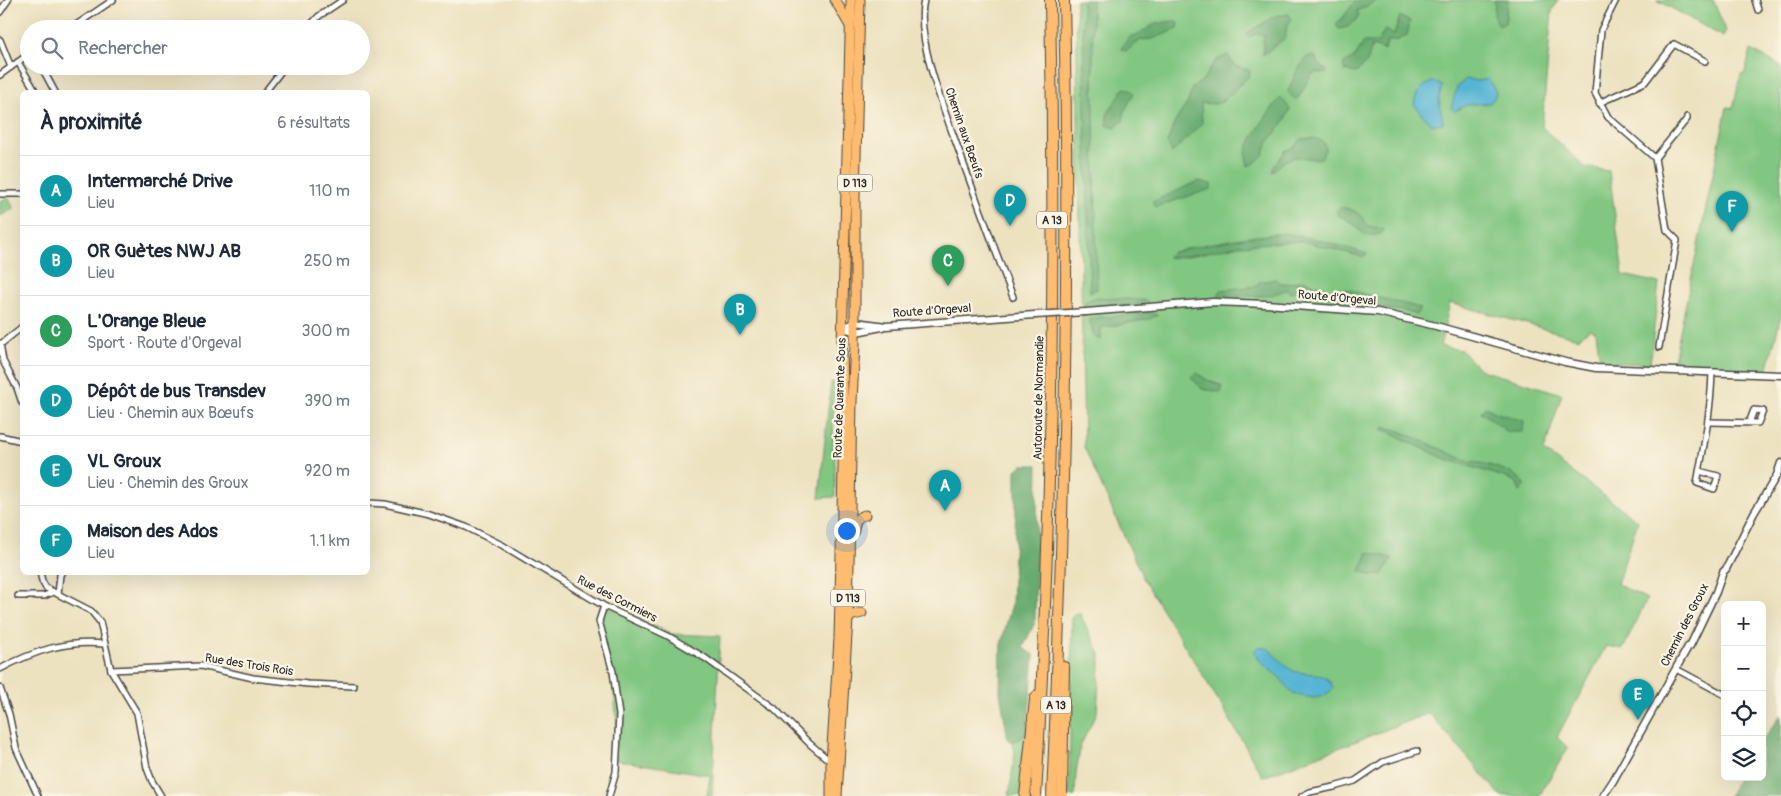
<!DOCTYPE html>
<html lang="fr">
<head>
<meta charset="utf-8">
<style>
  :root { --surface:#fff; --page:#f6f6f7; --text:#1f2937; --muted:#747a83; --line:#e0e1e3; --accent:#d93025 }
  body { margin:0; font-family:Pangolin,sans-serif; background:var(--page); color:var(--text) }
  .controls { position:absolute; right:15px; bottom:15px; display:grid; overflow:hidden; border-radius:8px; box-shadow:0 5px 20px #0002 }
  .controls button { width:45px; height:45px; display:grid; place-items:center; padding:0; border:0; border-bottom:1px solid var(--line); background:var(--surface); color:var(--text); font:25px sans-serif }
  .you { position:absolute; left:846px; top:530px; width:18px; height:18px; margin:-12px; border:4px solid #fff; border-radius:50%; background:#1a73e8; box-shadow:0 0 0 8px #1a73e833 }
  .badge { display:grid; place-items:center; width:32px; height:32px; border-radius:50%; background:var(--accent); color:#fff; font-size:16px; font-weight:700 }
  .pin { position:absolute; translate:-50% -41px; filter:drop-shadow(0 1px 2px #0008) }
  .pin::after { content:''; position:absolute; top:26px; width:18px; height:15px; background:inherit; clip-path:polygon(0 0,100% 0,50% 100%) }
  .list { margin:0; padding:0; list-style:none }
  h2 { display:flex; justify-content:space-between; align-items:center; height:65px; margin:0; padding:0 20px; font-size:21px }
  h2 small { font-size:16px; font-weight:400; color:var(--muted) }
  .list li { display:grid; grid-template-columns:32px 1fr auto; gap:15px; align-items:center; box-sizing:border-box; height:70px; padding:0 20px; border-top:1px solid var(--line) }
  .list b { display:block; font-size:19px; white-space:nowrap }
  .list p { margin:0; font-size:16px; white-space:nowrap; color:var(--muted) }
  .list em { font-size:16px; font-style:normal; color:var(--muted) }
  .icon { flex:none; width:28px; height:28px; fill:none; stroke:currentColor; stroke-width:2; stroke-linecap:round; stroke-linejoin:round }
  .map { position:relative; flex:none; width:1781px; height:796px; overflow:hidden }
  .search { position:absolute; background:var(--surface); box-shadow:0 5px 20px #0002; left:20px; top:20px; width:350px; height:55px; display:flex; align-items:center; gap:12px; box-sizing:border-box; padding:0 18px; border-radius:28px; color:var(--muted); font-size:19px }
  .panel { position:absolute; background:var(--surface); box-shadow:0 5px 20px #0002; left:20px; top:90px; width:350px; height:485px; border-radius:8px }
  .map>svg:first-child { display:block }
  .green { fill:#81c681; stroke:#567856 }
  .forest { fill:#68ab6f; stroke:#4a6b4d }
  .water { fill:#56b5d4; stroke:#407080 }
  .lines { fill:none; stroke-linecap:round; stroke-linejoin:round }
  .minor-casing { stroke:#484641; stroke-width:8 }
  .tertiary-casing { stroke:#484641; stroke-width:9 }
  .primary-casing { stroke:#484641; stroke-width:11 }
  .motorway-casing { stroke:#484641; stroke-width:12 }
  .minor { stroke:#fff; stroke-width:5 }
  .tertiary { stroke:#fff; stroke-width:6 }
  .primary { stroke:#fdbc70; stroke-width:9 }
  .motorway { stroke:#fdbc70; stroke-width:10 }
  .tertiary-bridge-casing { stroke:#484641; stroke-width:9; stroke-linecap:butt }
  .tertiary-bridge { stroke:#fff; stroke-width:6 }
  .labels { text-anchor:middle; dominant-baseline:central; stroke-width:4.5; stroke-linejoin:round; paint-order:stroke }
  .shield { fill:#fcf5e5; stroke:#6a6863; stroke-width:1 }
  .shield-label { font-size:11px; font-weight:bold; fill:#2b2b2b }
  .street-label { font-size:12px; fill:#2b2b2b; stroke:#fcf5e5 }
</style>
</head>
<body>
<div class="map">
<svg width="1781" height="796" viewBox="0 0 1781 796">
  <rect width="100%" height="100%" fill="#fcf5e5"/>
  <filter id="ink" filterUnits="userSpaceOnUse"><feTurbulence type="fractalNoise" baseFrequency=".02" numOctaves="2"/><feDisplacementMap in="SourceGraphic" scale="10" xChannelSelector="R" yChannelSelector="G"/><feConvolveMatrix kernelMatrix="1 2 1 2 8 2 1 2 1" color-interpolation-filters="sRGB"/></filter>
  <filter id="wash" filterUnits="userSpaceOnUse"><feTurbulence type="fractalNoise" baseFrequency=".0096" numOctaves="4" result="noise"/><feDisplacementMap in="SourceGraphic" scale="20" xChannelSelector="R" yChannelSelector="G"/><feGaussianBlur stdDeviation="1.12" result="paint"/><feColorMatrix in="noise" values="0 0 0 0 0 0 0 0 0 0 0 0 0 0 0 0 0 1.4 0 .05"/><feComposite in="paint" operator="in"/></filter>
  <g filter="url(#wash)">
    <rect width="100%" height="100%" fill="#ece2c0"/>
    <!-- green -->
    <g class="green">
      <polygon points="1076,0 1558,0 1552,11 1542,127 1585,167 1609,171 1623,275 1659,283 1650,364 1600,362 1596,332 1590,329 1578,338 1450,303 1440,346 1461,350 1481,370 1562,394 1544,451 1638,521 1617,584 1647,599 1623,649 1606,646 1557,737 1568,748 1539,796 1501,796 1429,713 1263,777 1226,713 1144,580 1084,447"/>
      <polygon points="1657,0 1713,0 1726,31 1723,37"/>
      <polygon points="1751,50 1781,66 1781,316 1767,371 1673,365 1727,107 1733,108 1741,74 1744,75"/>
      <polygon points="8,197 14,209 0,216 0,201"/>
      <polygon points="831,382 834,382 833,450 835,454 835,497 819,498"/>
      <polygon points="602,603 672,634 720,636 712,796 707,796 710,775 616,760 617,725 612,671 597,619"/>
      <polygon points="1075,614 1080,614 1100,654 1100,665 1097,713 1081,744 1076,773 1075,796 1069,796 1072,618"/>
      <polygon points="1027,734 1021,796 1009,796 1015,753 1013,742"/>
    </g>
    <!-- forest -->
    <g class="forest">
      <polygon points="1082,0 1092,0 1097,289 1090,292"/>
      <polygon points="1356,0 1378,0 1357,11 1359,17 1348,27 1339,29 1336,24 1342,19"/>
      <polygon points="1495,0 1508,0 1505,23 1499,26 1494,15"/>
      <polygon points="1289,14 1292,20 1287,25 1285,38 1263,55 1263,40 1265,36 1258,33 1248,37 1246,34 1275,16"/>
      <polygon points="1400,16 1410,22 1407,35 1398,40 1388,41 1384,50 1372,46 1367,62 1356,73 1345,71 1343,64 1354,58 1364,42 1378,42 1385,30 1394,35"/>
      <polygon points="1172,21 1179,23 1178,29 1152,39 1141,40 1126,51 1121,49 1129,37 1138,34 1155,24"/>
      <polygon points="1228,55 1234,65 1250,71 1249,76 1222,102 1214,104 1201,103 1202,123 1172,153 1167,143 1175,122 1188,102 1192,88 1202,81 1216,60"/>
      <polygon points="1315,56 1318,63 1327,71 1325,74 1317,72 1311,75 1299,97 1295,99 1288,92 1296,72 1307,57"/>
      <polygon points="1124,88 1130,89 1134,93 1125,110 1123,121 1115,128 1107,125 1107,115"/>
      <path d="M1281 97 1290 109 1284 122 1268 142 1264 154 1255 163 1248 166C1247 162 1246 158 1246 154 1248 140 1272 108 1281 97Z"/>
      <path d="M1315 138 1323 142 1326 148 1321 158C1309 161 1302 155 1292 158 1283 160 1279 167 1272 172 1274 164 1281 158 1285 151L1294 147 1301 139Z"/>
      <polygon points="1199,181 1211,184 1211,189 1155,207 1152,202"/>
      <path d="M1341 207C1356 210 1360 213 1368 226L1383 229 1384 231 1381 234 1366 236 1351 222 1338 215 1336 211Z"/>
      <polygon points="1283,233 1320,240 1367,254 1363,257 1302,241 1240,245 1199,254 1174,258 1167,257 1173,252 1203,245 1242,238"/>
      <polygon points="1275,279 1282,284 1304,280 1335,292 1345,289 1420,308 1416,315 1404,311 1384,309 1356,297 1330,297 1302,288 1290,293 1288,289 1268,296 1218,296 1221,290 1257,286 1259,282"/>
      <polygon points="1097,297 1142,300 1148,301 1141,304 1087,308 1084,302"/>
      <polygon points="1150,313 1158,315 1149,319 1101,328 1101,340 1094,337 1089,318"/>
      <polygon points="1197,373 1207,380 1223,386 1221,392 1202,389 1191,377"/>
      <polygon points="1485,407 1497,413 1524,421 1523,432 1508,432 1481,412"/>
      <path d="M1386 427C1413 434 1436 448 1461 458 1482 465 1510 466 1525 484L1520 492 1517 483 1510 479 1443 458 1382 429Z"/>
      <polygon points="1022,465 1038,465 1035,622 1023,648 1034,655 1027,734 1013,742 1008,739 1000,693 1001,644 1012,604 1016,506 1016,470"/>
      <polygon points="1368,552 1392,558 1382,575 1371,575 1360,571"/>
      <polygon points="1781,715 1781,796 1728,796 1739,777 1762,777 1762,741"/>
    </g>
    <!-- water -->
    <g class="water">
      <polygon points="1466,79 1479,81 1488,79 1496,92 1495,97 1490,103 1466,105 1455,111 1451,108 1457,87"/>
      <path d="M1432 82 1438 83 1442 86 1439 99 1443 123 1431 125 1414 104C1416 92 1421 87 1432 82Z"/>
      <path d="M1259 647 1267 648C1274 653 1287 669 1293 671 1309 676 1326 669 1333 688 1322 702 1309 698 1293 694 1288 688 1284 682 1279 677 1270 669 1259 663 1254 651Z"/>
    </g>
  </g>
  <g filter="url(#ink)">
    <g class="lines">
      <defs>
        <g id="minor">
          <path d="M924 0C914 41 950 124 964 165 980 209 996 253 1013 297"/>
          <polyline points="1616,0 1601,30 1595,93 1608,117 1655,158 1667,230 1677,240 1659,347"/>
          <polyline points="1755,0 1758,10"/>
          <polyline points="0,12 8,0"/>
          <polyline points="70,29 113,0"/>
          <polyline points="307,29 319,16 343,0"/>
          <polyline points="0,40 11,67"/>
          <polyline points="18,62 36,92"/>
          <polyline points="41,66 55,92"/>
          <polyline points="0,75 29,54"/>
          <polyline points="265,92 285,66"/>
          <polyline points="1599,103 1645,82 1674,44 1705,61"/>
          <polyline points="1655,158 1687,119 1687,117"/>
          <polyline points="0,194 22,194"/>
          <polyline points="0,343 3,361 17,388 22,403"/>
          <polyline points="1,344 22,327"/>
          <polyline points="1709,422 1758,423 1763,411 1754,410 1749,423"/>
          <polyline points="0,436 22,441"/>
          <path d="M1699 471 1718 476 1714 489 1697 483C1704 446 1711 410 1712 372"/>
          <polyline points="368,503 385,504 429,514 466,527 502,545 604,606 668,636 705,658 774,708 810,744 831,762"/>
          <polyline points="40,572 42,581 46,588 91,611 100,622 111,670 137,713 147,768 152,781 161,796"/>
          <polyline points="58,594 60,575 62,572"/>
          <polyline points="18,596 44,596 53,592"/>
          <polyline points="604,606 599,621 613,672 619,715 616,772 609,796"/>
          <path d="M0 669C34 651 66 640 104 644"/>
          <polyline points="1676,669 1725,695"/>
          <polyline points="111,670 201,666 253,678 308,684 354,686"/>
          <polyline points="0,688 9,714 16,748 38,796"/>
          <polyline points="1302,796 1310,792 1334,787 1355,781 1383,762 1417,751"/>
        </g>
        <g id="tertiary">
          <polyline points="1086,312 1213,302 1266,304 1378,312 1436,326 1565,362 1596,368 1781,375"/>
          <polyline points="843,328 856,322 886,326 1035,315"/>
          <polyline points="843,328 856,332 882,327"/>
          <polyline points="1603,796 1613,781 1688,647 1690,646 1716,592 1723,572 1726,569 1754,513 1777,475 1781,463"/>
        </g>
        <g id="primary">
          <polyline points="835,0 850,26"/>
          <path d="M854 531C855 522 856 517 865 515"/>
          <polyline points="848,619 853,615 862,613"/>
          <polyline points="831,796 831,762 839,639 844,427 842,344 851,0"/>
          <polyline points="837,796 848,619 852,401 855,345 855,197 860,0"/>
        </g>
        <g id="motorway">
          <polyline points="1025,796 1035,699 1038,695"/>
          <path d="M1036 796C1051 531 1056 265 1050 0"/>
          <path d="M1052 796C1064 531 1070 266 1064 0"/>
          <polyline points="1062,796 1064,667"/>
        </g>
      </defs>
      <!-- minor casing -->
      <use href="#minor" class="minor-casing"/>
      <!-- tertiary casing -->
      <use href="#tertiary" class="tertiary-casing"/>
      <!-- primary casing -->
      <use href="#primary" class="primary-casing"/>
      <!-- motorway casing -->
      <use href="#motorway" class="motorway-casing"/>
      <!-- minor -->
      <use href="#minor" class="minor"/>
      <!-- tertiary -->
      <use href="#tertiary" class="tertiary"/>
      <!-- primary -->
      <use href="#primary" class="primary"/>
      <!-- motorway -->
      <use href="#motorway" class="motorway"/>
      <defs>
        <polyline id="tertiary-bridge" points="1035,315 1086,312"/>
      </defs>
      <!-- tertiary-bridge casing -->
      <use href="#tertiary-bridge" class="tertiary-bridge-casing"/>
      <!-- tertiary-bridge -->
      <use href="#tertiary-bridge" class="tertiary-bridge"/>
    </g>
  </g>
  <g class="labels">
    <!-- shield labels -->
    <g class="shield">
      <rect x="837.5" y="174.5" width="35" height="17" rx="4"/>
      <rect x="1037" y="211.5" width="30" height="17" rx="4"/>
      <rect x="830.5" y="589.5" width="35" height="17" rx="4"/>
      <rect x="1041" y="696.5" width="30" height="17" rx="4"/>
    </g>
    <g class="shield-label">
      <text x="855" y="183">D 113</text>
      <text x="1052" y="220">A 13</text>
      <text x="848" y="598">D 113</text>
      <text x="1056" y="705">A 13</text>
    </g>
    <!-- street labels -->
    <g class="street-label">
      <text transform="translate(964 133) rotate(71)">Chemin aux Bœufs</text>
      <text transform="translate(1337 298) rotate(5)">Route d'Orgeval</text>
      <text transform="translate(932 311) rotate(-4)">Route d'Orgeval</text>
      <text transform="translate(840 398) rotate(-88)">Route de Quarante Sous</text>
      <text transform="translate(1039 398) rotate(-89)">Autoroute de Normandie</text>
      <text transform="translate(617 599) rotate(27)">Rue des Cormiers</text>
      <text transform="translate(1685 625) rotate(-63)">Chemin des Groux</text>
      <text transform="translate(249 665) rotate(9)">Rue des Trois Rois</text>
    </g>
  </g>
</svg>
<div class="controls">
<button>+</button>
<button>−</button>
<button><svg class="icon" aria-label="locate" viewBox="0 0 24 24"><circle cx="12" cy="12" r="6"/><path d="M12 2v4M12 18v4M2 12h4M18 12h4"/></svg></button>
<button><svg class="icon" aria-label="layers" viewBox="0 0 24 24"><path d="M12 4l9 5-9 5-9-5zM3 14l9 5 9-5"/></svg></button>
</div>
<div class="you"></div>
<div class="pin badge" style="left:945px;top:511px;background:#0f9aa8">A</div>
<div class="pin badge" style="left:740px;top:335px;background:#0f9aa8">B</div>
<div class="pin badge" style="left:948px;top:286px;background:#2e9e5b">C</div>
<div class="pin badge" style="left:1010px;top:226px;background:#0f9aa8">D</div>
<div class="pin badge" style="left:1638px;top:720px;background:#0f9aa8">E</div>
<div class="pin badge" style="left:1732px;top:232px;background:#0f9aa8">F</div>
<div class="search"><svg class="icon" aria-label="search" viewBox="0 0 24 24"><circle cx="10" cy="10" r="6"/><path d="M15 15l6 6"/></svg>Rechercher</div>
<section class="panel">
<h2>À proximité<small>6 résultats</small></h2>
<ul class="list">
<li><span class="badge" style="background:#0f9aa8">A</span><div><b>Intermarché Drive</b><p>Lieu</p></div><em>110 m</em></li>
<li><span class="badge" style="background:#0f9aa8">B</span><div><b>OR Guètes NWJ AB</b><p>Lieu</p></div><em>250 m</em></li>
<li><span class="badge" style="background:#2e9e5b">C</span><div><b>L'Orange Bleue</b><p>Sport · Route d'Orgeval</p></div><em>300 m</em></li>
<li><span class="badge" style="background:#0f9aa8">D</span><div><b>Dépôt de bus Transdev</b><p>Lieu · Chemin aux Bœufs</p></div><em>390 m</em></li>
<li><span class="badge" style="background:#0f9aa8">E</span><div><b>VL Groux</b><p>Lieu · Chemin des Groux</p></div><em>920 m</em></li>
<li><span class="badge" style="background:#0f9aa8">F</span><div><b>Maison des Ados</b><p>Lieu</p></div><em>1.1 km</em></li>
</ul>
</section>
</div>
</body>
</html>
